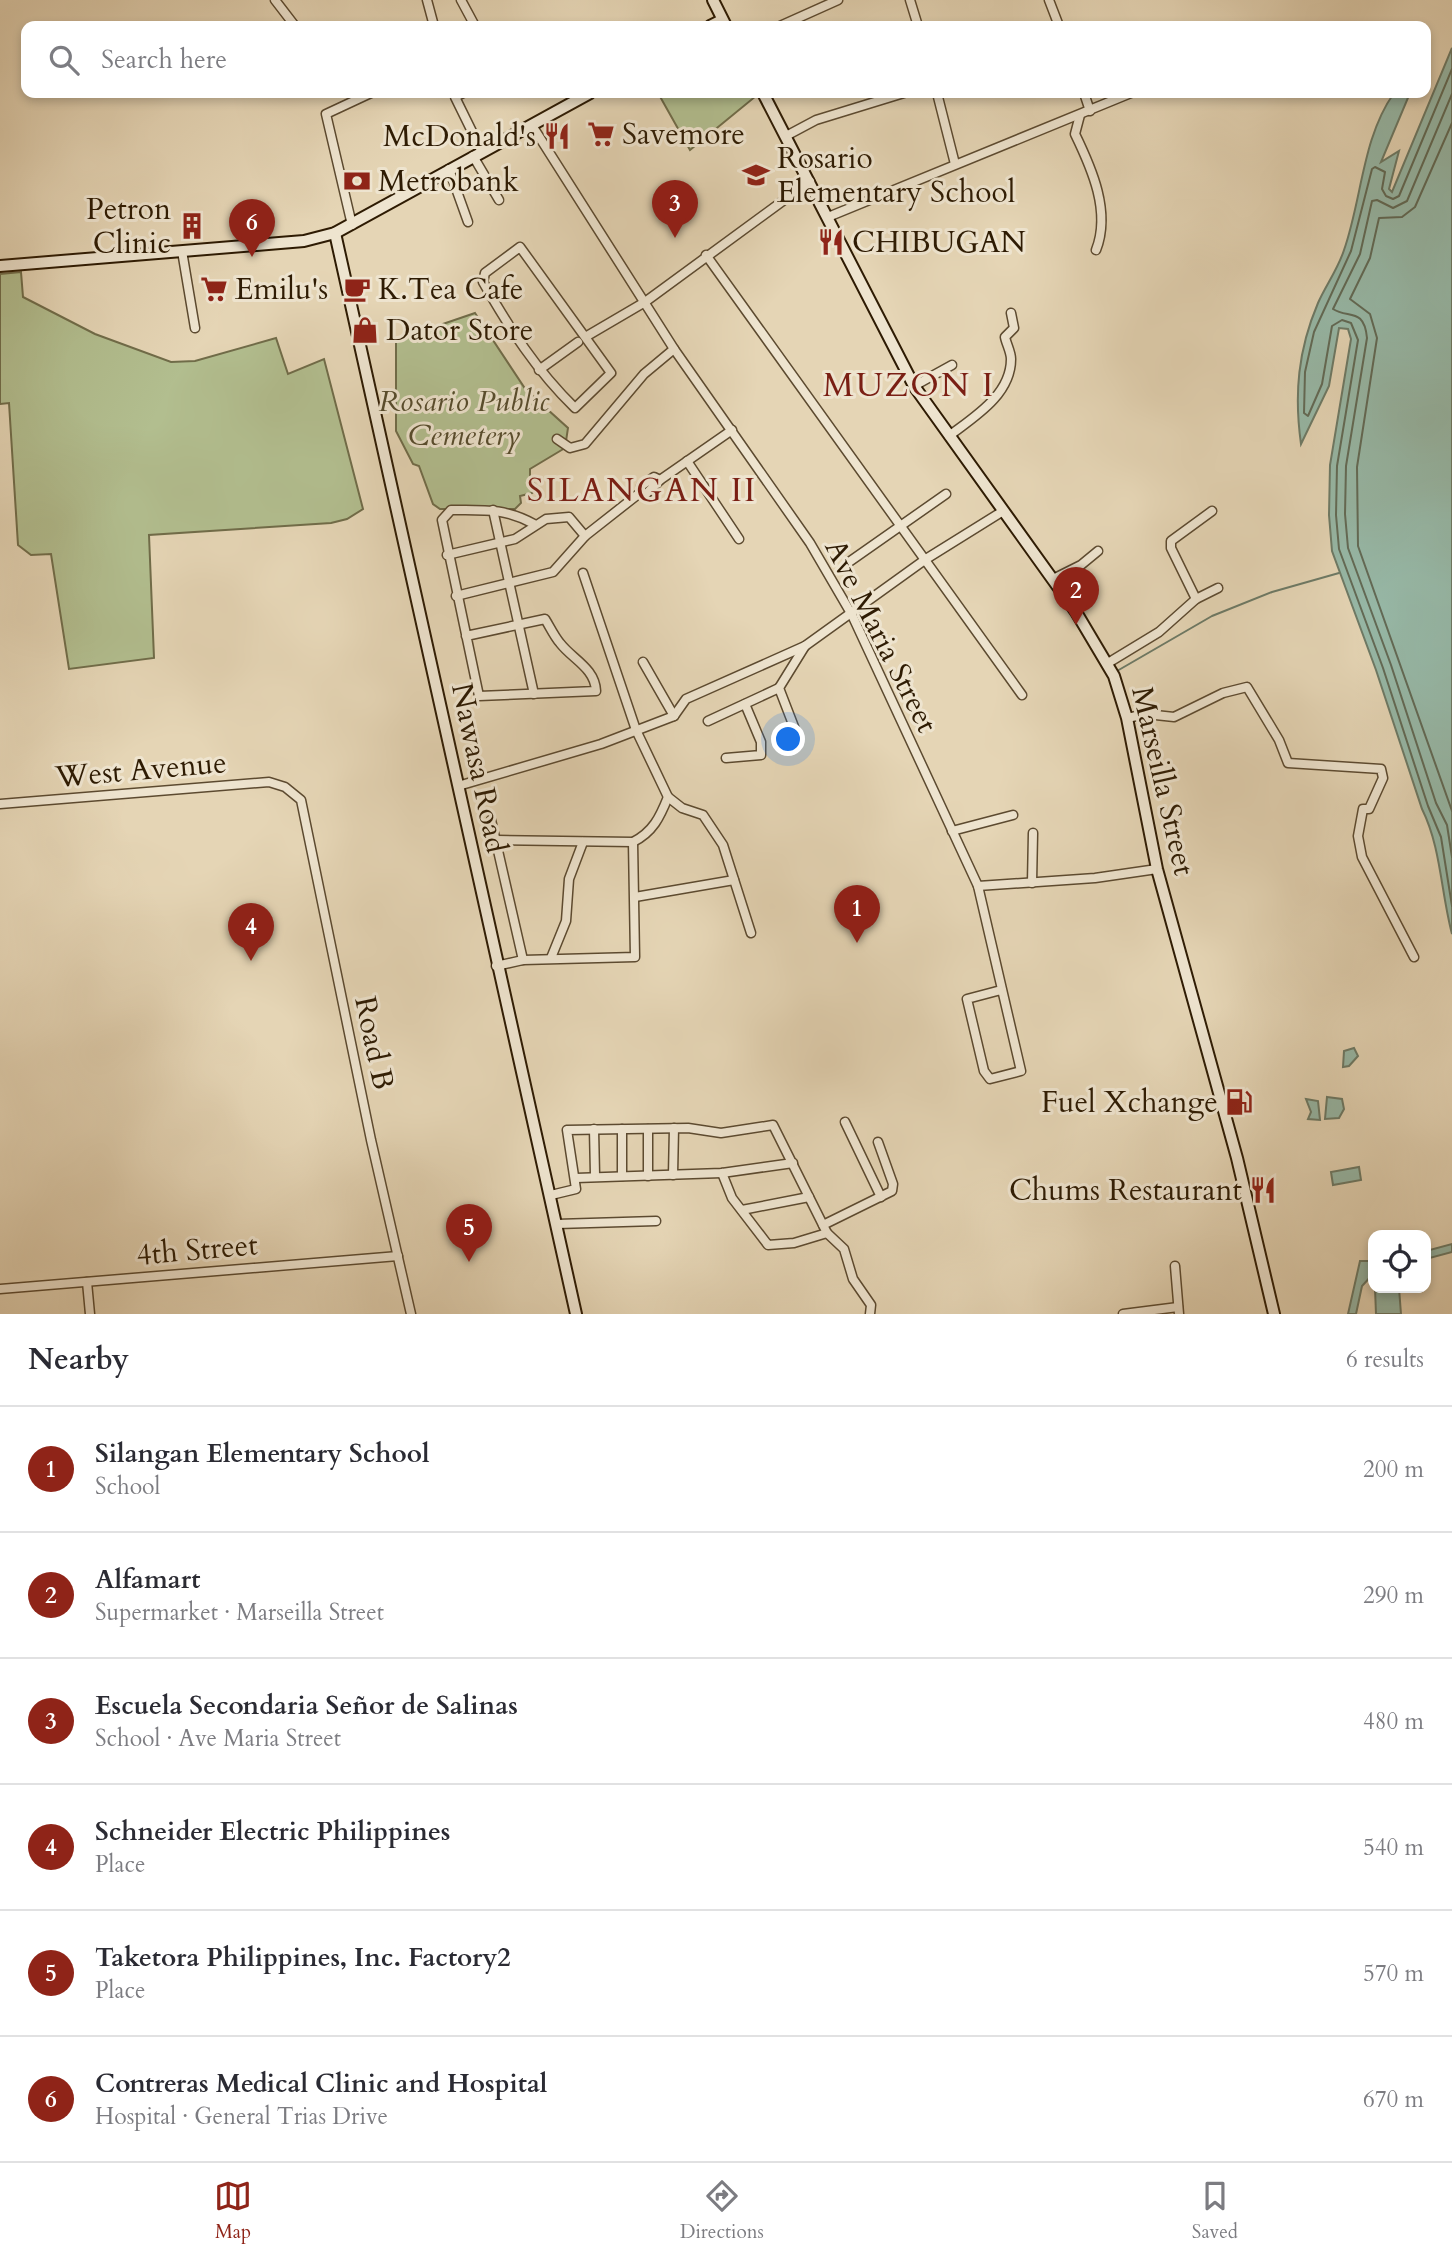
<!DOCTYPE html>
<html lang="en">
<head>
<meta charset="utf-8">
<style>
  :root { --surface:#fff; --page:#f7f7f7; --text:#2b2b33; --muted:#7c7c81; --line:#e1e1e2; --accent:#8f2418 }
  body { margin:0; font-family:Cardo,serif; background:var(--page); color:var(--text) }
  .controls { position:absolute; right:21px; bottom:21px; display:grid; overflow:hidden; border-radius:14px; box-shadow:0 4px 10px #0003 }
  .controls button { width:63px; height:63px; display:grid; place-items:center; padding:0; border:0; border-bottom:2px solid var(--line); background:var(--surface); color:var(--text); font:35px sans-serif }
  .you { position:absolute; left:789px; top:740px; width:24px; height:24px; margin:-18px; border:5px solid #fff; border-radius:50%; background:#1a73e8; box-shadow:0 0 0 10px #1a73e833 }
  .badge { display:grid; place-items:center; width:46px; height:46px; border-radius:50%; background:var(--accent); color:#fff; font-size:23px; font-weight:700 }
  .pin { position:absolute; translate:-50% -58px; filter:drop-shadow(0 2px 4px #0008) }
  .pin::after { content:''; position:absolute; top:37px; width:24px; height:21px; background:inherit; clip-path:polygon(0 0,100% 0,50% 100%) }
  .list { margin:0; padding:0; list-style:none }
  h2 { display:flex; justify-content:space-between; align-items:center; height:91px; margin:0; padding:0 28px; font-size:30px }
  h2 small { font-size:23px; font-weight:400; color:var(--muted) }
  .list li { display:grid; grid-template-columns:46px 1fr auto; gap:21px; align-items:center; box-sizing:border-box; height:126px; padding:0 28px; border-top:2px solid var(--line) }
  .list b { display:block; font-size:26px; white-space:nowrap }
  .list p { margin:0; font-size:23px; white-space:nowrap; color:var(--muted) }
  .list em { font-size:23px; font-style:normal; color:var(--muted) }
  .icon { flex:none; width:38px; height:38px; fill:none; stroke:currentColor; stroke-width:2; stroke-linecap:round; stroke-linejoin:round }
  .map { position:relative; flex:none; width:1452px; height:1314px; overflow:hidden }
  .search { position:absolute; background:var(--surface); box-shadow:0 4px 10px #0003; left:21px; right:21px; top:21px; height:77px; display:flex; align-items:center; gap:18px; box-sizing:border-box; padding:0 24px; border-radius:14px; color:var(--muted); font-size:26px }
  .sheet { height:847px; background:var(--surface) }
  nav { display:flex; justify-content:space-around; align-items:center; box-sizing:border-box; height:98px; border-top:2px solid var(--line); background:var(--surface); font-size:19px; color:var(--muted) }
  nav a { display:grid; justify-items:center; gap:4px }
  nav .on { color:var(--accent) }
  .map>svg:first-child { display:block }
  .green { fill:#b2be8f; stroke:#706c49; stroke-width:2 }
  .water { fill:#97b9a8; stroke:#6d7a66; stroke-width:2 }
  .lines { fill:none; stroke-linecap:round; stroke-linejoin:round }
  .shore { stroke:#626a56; stroke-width:2 }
  .stream { stroke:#6d7a66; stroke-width:2 }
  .street-casing { stroke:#5c4a30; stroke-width:11 }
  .secondary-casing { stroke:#2e1b03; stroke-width:14 }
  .street { stroke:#eee4cf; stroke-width:8 }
  .secondary { stroke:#eee4cf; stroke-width:10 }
  .labels { text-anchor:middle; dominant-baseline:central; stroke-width:6; stroke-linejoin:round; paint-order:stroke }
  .poi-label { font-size:30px; fill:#2e1b03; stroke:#eee4cf; text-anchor:start }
  .park-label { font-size:30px; font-style:italic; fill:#564c2d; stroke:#eee4cf }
  .street-label { font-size:30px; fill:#2e1b03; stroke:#eee4cf }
  .quarter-label { font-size:33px; letter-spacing:2px; fill:#7a1f14; stroke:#eee4cf }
</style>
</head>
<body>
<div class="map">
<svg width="1452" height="1314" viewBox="0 0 1452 1314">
  <rect width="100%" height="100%" fill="#e5d5b5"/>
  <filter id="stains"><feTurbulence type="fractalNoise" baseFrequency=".00286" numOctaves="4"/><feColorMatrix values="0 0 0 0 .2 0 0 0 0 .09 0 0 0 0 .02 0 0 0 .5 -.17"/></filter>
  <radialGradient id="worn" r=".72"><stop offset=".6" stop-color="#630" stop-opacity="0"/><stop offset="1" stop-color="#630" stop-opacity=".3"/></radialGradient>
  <!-- green -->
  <g class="green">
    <polygon points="658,93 755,93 756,96 690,150"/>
    <polygon points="21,272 23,297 95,334 171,362 195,361 276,338 288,374 324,359 363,509 347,519 331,523 149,535 154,658 69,669 51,554 31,555 18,545 9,403 0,404 0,274"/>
    <polygon points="475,313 526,390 568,428 565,448 530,469 530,478 538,488 532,493 520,496 521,503 515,509 440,509 433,504 419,466 413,464 396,431 396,340"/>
  </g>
  <!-- water -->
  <g class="water">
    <path d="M1452 48V934C1441 893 1441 847 1422 809L1376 670 1332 551 1329 515 1330 465 1351 339 1348 329 1339 328 1329 386 1301 444C1294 394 1298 350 1318 303 1326 285 1338 269 1344 250 1362 199 1362 138 1394 93H1410L1381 162 1399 151 1389 189 1392 192Z"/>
    <polygon points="1354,1048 1358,1056 1349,1066 1343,1067 1344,1051"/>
    <polygon points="1327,1097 1342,1099 1344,1109 1339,1118 1325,1119"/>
    <polygon points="1306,1099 1318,1101 1320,1120 1308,1119 1311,1112"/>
    <polygon points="1359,1167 1361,1180 1333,1185 1331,1172"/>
    <polygon points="1452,1244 1452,1252 1426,1259 1426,1251"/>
    <polygon points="1360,1261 1373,1261 1373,1274 1362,1286 1356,1314 1348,1314"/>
    <polygon points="1375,1288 1399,1288 1401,1314 1376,1314"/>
  </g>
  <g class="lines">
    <!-- shore -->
    <g class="shore">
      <polyline points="1452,69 1399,196 1393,199 1386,196 1382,189 1385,172 1375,167 1372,169 1351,251 1314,332 1305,372 1304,413 1308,416 1322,384 1332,326 1342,320 1351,323 1358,340 1337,466 1336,515 1339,549 1383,668 1428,806 1441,837 1452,906"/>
      <path d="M1452 94 1407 201 1393 208 1377 200 1372 201 1360 254 1333 309C1348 319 1364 307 1367 338L1346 466 1345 514 1348 548 1391 665 1436 803 1447 825 1452 857"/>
      <polyline points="1452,123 1415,207 1402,217 1379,218 1370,258 1350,299 1370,314 1377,338 1357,467 1358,546 1452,811"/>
    </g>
    <!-- stream -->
    <polyline class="stream" points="1117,671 1212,616 1272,592 1339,573"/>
    <defs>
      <g id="street">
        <polyline points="275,0 295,26"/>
        <polyline points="427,0 434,26"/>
        <polyline points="461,0 475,26"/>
        <polyline points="910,0 918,26"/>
        <polyline points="1049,0 1059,26"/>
        <polyline points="780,26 838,0"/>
        <polyline points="463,93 455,97 482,152"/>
        <polyline points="937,93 955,164"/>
        <polyline points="1084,93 1090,111"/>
        <path d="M1080 115 1075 134C1092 169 1111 212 1096 250"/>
        <polyline points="533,127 674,349 810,543 852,615 978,886 1021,1071 990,1079 984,1071 967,999 1001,990"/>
        <polyline points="786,136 816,120 904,93"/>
        <polyline points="473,156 499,200"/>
        <polyline points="449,169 468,222"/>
        <polyline points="828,217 1131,93"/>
        <polyline points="352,225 326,114 371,93"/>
        <path d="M520 247 611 373 575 408C536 370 510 329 483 282L485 273Z"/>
        <polyline points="182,251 195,328"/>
        <polyline points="706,255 1022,695"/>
        <polyline points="587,336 645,302 810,181"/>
        <polyline points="539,370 578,342"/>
        <polyline points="914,386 952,365"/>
        <path d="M949 436C974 417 1011 395 1011 359 1011 352 1006 343 1005 337L1014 328 1011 313"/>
        <polyline points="557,439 570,448 585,444 644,374 674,349"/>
        <polyline points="687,461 739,539"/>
        <polyline points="660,480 732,430"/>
        <polyline points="493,510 534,694"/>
        <polyline points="585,536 641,492 646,494 660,480 654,477 641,486 641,492"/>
        <polyline points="447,555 515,539 546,519 569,517 585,536 553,572 456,596"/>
        <polyline points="849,562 946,494"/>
        <polyline points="1053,579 1081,565 1098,551"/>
        <polyline points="1196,599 1218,588"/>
        <path d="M466 636 545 619C550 627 554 636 560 643 572 659 595 668 596 691L479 696 442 520 451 510C484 510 505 508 534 524"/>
        <polyline points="643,662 674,716"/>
        <polyline points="1108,663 1159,632 1196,599 1171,548 1171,541 1212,511"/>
        <polyline points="1127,718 1146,714 1174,717 1223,693 1247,687 1279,740 1288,763 1381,769 1383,778 1369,809 1363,809 1358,836 1362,857 1414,957"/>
        <polyline points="708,721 779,688"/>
        <polyline points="796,732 779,688 805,646"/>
        <polyline points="726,758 761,755 761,742 745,704"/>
        <polyline points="458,786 601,744 674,716 686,699 805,646 926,559 1003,511"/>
        <polyline points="668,797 682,808 703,815 723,845 751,933"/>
        <polyline points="0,804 269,782 285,787 301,800 371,1140 411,1314"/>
        <polyline points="491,820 523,960"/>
        <polyline points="952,831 1013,815"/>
        <path d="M497 840 633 842C653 832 660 817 668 797L636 730 583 573"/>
        <polyline points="1032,883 1033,833"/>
        <polyline points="978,886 1095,878 1157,869"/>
        <polyline points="635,897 734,880"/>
        <polyline points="551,958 566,921 569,879 583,842"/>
        <polyline points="496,966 523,960 635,957 633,842"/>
        <polyline points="845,1122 881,1197"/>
        <polyline points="594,1129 595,1175"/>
        <polyline points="622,1129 622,1176"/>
        <polyline points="673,1175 674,1128"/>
        <polyline points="648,1176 648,1129"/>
        <polyline points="576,1178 722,1173 793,1163"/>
        <polyline points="551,1195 576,1189 567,1130 688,1128 721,1133 773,1125 827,1233 794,1243 768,1245 732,1198 722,1173"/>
        <polyline points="742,1210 809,1197"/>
        <polyline points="557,1224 656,1221"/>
        <polyline points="823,1225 892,1191 893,1184 878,1142"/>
        <polyline points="827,1233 844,1249 853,1279 871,1305 870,1314"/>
        <polyline points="1175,1266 1179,1314"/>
        <polyline points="87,1282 90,1314"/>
        <polyline points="0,1289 398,1256"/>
        <polyline points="1123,1314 1178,1307"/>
      </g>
      <g id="secondary">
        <polyline points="713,0 726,26"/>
        <polyline points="710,26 722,20"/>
        <polyline points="763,93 914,386 1076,612 1114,676 1127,718 1157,869 1237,1158 1274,1314"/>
        <polyline points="335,233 576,1314"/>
        <polyline points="0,266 304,241 335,233 590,93"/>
      </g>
    </defs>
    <!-- street casing -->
    <use href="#street" class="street-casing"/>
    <!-- secondary casing -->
    <use href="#secondary" class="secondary-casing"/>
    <!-- street -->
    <use href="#street" class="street"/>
    <!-- secondary -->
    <use href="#secondary" class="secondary"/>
  </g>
  <!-- icons -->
  <defs>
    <symbol id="supermarket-bare" viewBox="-9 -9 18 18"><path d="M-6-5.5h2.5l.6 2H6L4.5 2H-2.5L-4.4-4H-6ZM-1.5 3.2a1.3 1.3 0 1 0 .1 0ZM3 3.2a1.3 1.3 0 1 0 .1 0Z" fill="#8f2418" stroke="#eee4cf" stroke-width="2.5" paint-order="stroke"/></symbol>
    <symbol id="restaurant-bare" viewBox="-9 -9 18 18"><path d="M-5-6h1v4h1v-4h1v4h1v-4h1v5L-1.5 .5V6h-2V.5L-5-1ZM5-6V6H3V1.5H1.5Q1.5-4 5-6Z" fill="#8f2418" stroke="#eee4cf" stroke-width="2.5" paint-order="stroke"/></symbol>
    <symbol id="school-bare" viewBox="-9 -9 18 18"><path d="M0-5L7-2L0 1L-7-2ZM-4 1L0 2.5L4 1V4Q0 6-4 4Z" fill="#8f2418" stroke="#eee4cf" stroke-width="2.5" paint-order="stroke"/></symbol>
    <symbol id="bank-bare" viewBox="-9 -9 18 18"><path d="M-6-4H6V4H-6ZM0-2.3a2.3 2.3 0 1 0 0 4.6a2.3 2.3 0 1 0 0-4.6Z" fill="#8f2418" stroke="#eee4cf" stroke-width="2.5" paint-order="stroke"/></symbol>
    <symbol id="building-bare" viewBox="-9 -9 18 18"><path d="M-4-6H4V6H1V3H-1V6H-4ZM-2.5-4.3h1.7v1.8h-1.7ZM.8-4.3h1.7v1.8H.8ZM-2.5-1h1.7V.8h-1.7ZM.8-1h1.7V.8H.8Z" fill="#8f2418" stroke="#eee4cf" stroke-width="2.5" paint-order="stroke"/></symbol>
    <symbol id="cafe-bare" viewBox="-9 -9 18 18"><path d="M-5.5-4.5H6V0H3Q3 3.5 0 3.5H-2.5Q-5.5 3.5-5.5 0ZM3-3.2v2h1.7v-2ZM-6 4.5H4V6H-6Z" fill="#8f2418" stroke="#eee4cf" stroke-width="2.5" paint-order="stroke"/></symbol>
    <symbol id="shop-bare" viewBox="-9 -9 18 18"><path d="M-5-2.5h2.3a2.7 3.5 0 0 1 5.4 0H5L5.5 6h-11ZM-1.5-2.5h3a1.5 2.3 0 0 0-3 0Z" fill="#8f2418" stroke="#eee4cf" stroke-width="2.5" paint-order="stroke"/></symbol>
    <symbol id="fuel-bare" viewBox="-9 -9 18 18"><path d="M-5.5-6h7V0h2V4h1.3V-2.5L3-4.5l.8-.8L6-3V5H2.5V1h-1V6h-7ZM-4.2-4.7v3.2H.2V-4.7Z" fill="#8f2418" stroke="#eee4cf" stroke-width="2.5" paint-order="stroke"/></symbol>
  </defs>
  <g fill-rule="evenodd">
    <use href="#supermarket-bare" x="582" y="115" width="38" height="38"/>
    <use href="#restaurant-bare" x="538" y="117" width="38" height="38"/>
    <use href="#school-bare" x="737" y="156" width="38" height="38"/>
    <use href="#bank-bare" x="338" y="162" width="38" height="38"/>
    <use href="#building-bare" x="173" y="207" width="38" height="38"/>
    <use href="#restaurant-bare" x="812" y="223" width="38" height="38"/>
    <use href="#supermarket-bare" x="195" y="270" width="38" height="38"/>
    <use href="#cafe-bare" x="338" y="270" width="38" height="38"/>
    <use href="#shop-bare" x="346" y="311" width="38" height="38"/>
    <use href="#fuel-bare" x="1220" y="1083" width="38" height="38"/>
    <use href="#restaurant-bare" x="1244" y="1171" width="38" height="38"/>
  </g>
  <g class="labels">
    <!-- poi labels -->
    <g class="poi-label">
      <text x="622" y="134">Savemore</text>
      <text x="536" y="136" text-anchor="end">McDonald's</text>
      <text x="777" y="158">Rosario<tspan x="777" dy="34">Elementary School</tspan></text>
      <text x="378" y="181">Metrobank</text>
      <text x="171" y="209" text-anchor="end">Petron<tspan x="171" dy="34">Clinic</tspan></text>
      <text x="852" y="242">CHIBUGAN</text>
      <text x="235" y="289">Emilu's</text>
      <text x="378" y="289">K.Tea Cafe</text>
      <text x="386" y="330">Dator Store</text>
      <text x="1218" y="1102" text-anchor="end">Fuel Xchange</text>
      <text x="1242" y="1190" text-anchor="end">Chums Restaurant</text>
    </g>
    <!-- park labels -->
    <g class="park-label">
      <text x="464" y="401">Rosario Public<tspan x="464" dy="34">Cemetery</tspan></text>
    </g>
    <!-- street labels -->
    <g class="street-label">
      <text transform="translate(881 636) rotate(63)">Ave Maria Street</text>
      <text transform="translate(479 768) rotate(78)">Nawasa Road</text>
      <text transform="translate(141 770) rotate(-5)">West Avenue</text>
      <text transform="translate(1163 781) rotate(77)">Marseilla Street</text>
      <text transform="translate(374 1043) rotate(78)">Road B</text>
      <text transform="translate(197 1250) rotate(-5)">4th Street</text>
    </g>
    <!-- quarter labels -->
    <g class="quarter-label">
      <text x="909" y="385">MUZON I</text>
      <text x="642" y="490">SILANGAN II</text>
    </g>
  </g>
  <rect width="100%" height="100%" filter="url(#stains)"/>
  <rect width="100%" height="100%" fill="url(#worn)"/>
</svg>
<div class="controls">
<button><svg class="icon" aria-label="locate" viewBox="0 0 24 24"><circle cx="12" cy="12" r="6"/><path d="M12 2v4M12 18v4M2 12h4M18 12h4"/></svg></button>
</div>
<div class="you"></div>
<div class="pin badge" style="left:857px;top:943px">1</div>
<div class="pin badge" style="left:1076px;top:625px">2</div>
<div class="pin badge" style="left:675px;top:238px">3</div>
<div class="pin badge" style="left:251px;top:961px">4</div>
<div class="pin badge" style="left:469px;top:1262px">5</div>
<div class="pin badge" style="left:252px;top:257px">6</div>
<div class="search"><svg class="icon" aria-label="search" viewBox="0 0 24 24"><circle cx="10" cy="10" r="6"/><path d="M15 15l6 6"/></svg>Search here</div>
</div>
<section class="sheet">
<h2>Nearby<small>6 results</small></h2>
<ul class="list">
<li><span class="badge">1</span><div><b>Silangan Elementary School</b><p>School</p></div><em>200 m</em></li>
<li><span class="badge">2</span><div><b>Alfamart</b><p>Supermarket · Marseilla Street</p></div><em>290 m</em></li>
<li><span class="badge">3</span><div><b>Escuela Secondaria Señor de Salinas</b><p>School · Ave Maria Street</p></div><em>480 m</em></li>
<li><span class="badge">4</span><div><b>Schneider Electric Philippines</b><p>Place</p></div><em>540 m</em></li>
<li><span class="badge">5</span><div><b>Taketora Philippines, Inc. Factory2</b><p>Place</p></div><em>570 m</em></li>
<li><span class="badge">6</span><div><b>Contreras Medical Clinic and Hospital</b><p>Hospital · General Trias Drive</p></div><em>670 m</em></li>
</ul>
</section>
<nav>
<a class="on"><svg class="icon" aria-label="map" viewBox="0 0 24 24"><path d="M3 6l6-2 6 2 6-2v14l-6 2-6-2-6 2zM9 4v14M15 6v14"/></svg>Map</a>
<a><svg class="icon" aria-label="directions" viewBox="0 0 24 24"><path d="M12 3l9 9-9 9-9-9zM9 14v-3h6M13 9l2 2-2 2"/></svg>Directions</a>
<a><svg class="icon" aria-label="saved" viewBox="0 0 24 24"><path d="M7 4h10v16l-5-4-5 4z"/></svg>Saved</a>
</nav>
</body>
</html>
